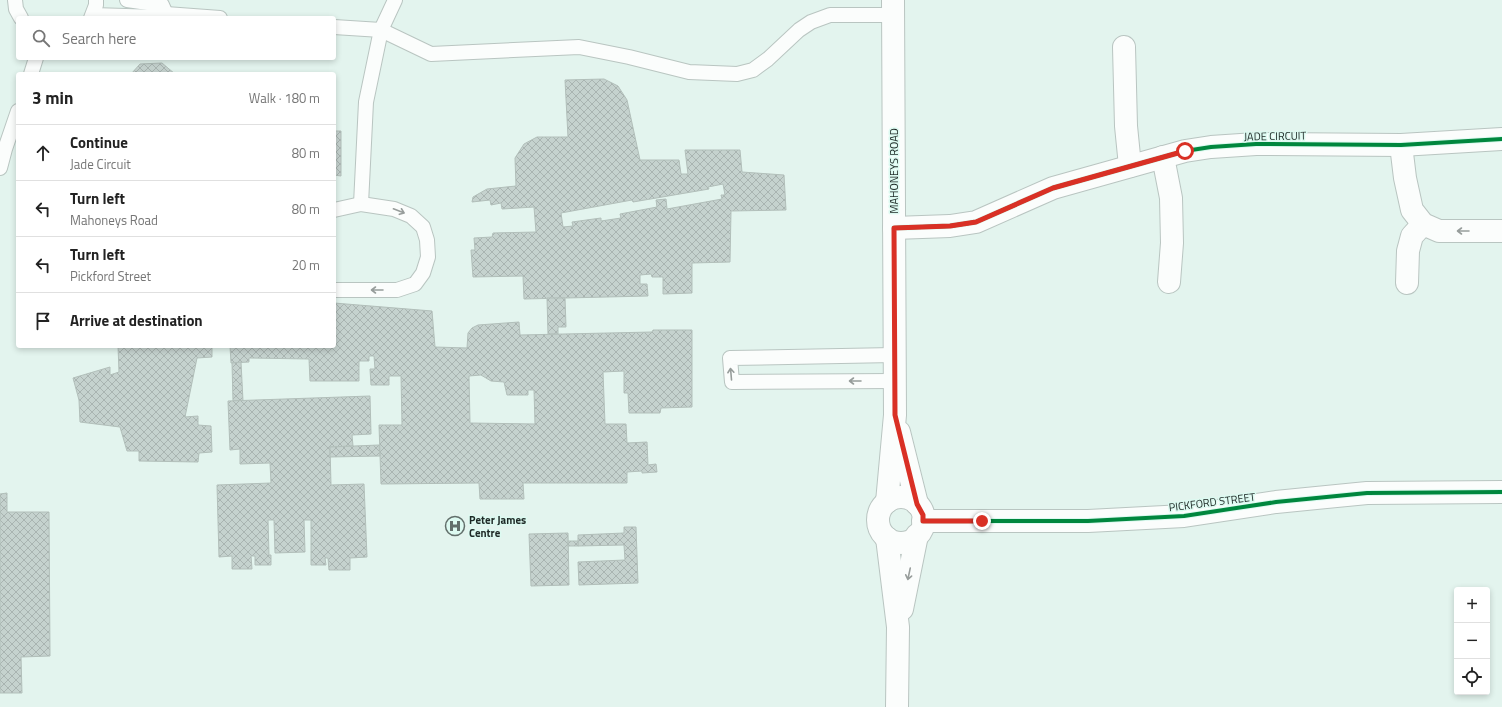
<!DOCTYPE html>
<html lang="en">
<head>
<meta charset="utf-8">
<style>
  :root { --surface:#fff; --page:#f2f2f2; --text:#222; --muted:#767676; --line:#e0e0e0 }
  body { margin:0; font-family:"Titillium Web",sans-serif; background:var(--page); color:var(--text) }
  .controls { position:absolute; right:12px; bottom:12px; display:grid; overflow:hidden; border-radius:4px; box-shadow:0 2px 6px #0003 }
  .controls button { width:36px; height:36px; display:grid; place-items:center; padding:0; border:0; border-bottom:1px solid var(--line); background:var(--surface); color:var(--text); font:20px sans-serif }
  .stop { position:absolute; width:12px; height:12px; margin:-9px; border:3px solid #d93025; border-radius:50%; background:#fff }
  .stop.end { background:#d93025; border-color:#fff; box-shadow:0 1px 4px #0008 }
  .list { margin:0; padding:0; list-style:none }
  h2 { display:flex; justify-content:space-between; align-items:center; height:52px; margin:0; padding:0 16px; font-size:17px }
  h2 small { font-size:13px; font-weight:400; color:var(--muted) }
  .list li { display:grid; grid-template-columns:26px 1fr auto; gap:12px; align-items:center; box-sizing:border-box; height:56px; padding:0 16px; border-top:1px solid var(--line) }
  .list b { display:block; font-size:15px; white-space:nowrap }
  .list p { margin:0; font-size:13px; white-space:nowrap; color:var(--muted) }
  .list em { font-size:13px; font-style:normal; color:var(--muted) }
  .icon { flex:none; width:22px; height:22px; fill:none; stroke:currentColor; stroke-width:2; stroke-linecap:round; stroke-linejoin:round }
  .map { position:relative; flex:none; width:1502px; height:707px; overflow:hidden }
  .search { position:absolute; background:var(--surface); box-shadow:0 2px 6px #0003; left:16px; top:16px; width:320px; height:44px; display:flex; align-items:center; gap:10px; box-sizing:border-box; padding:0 14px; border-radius:4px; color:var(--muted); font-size:15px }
  .panel { position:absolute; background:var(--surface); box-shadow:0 2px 6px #0003; left:16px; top:72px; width:320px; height:276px; border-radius:4px }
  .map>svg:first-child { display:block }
  .building { fill:url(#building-cross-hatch); stroke:#b2bfba; fill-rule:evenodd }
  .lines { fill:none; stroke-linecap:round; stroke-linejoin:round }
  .service-casing { stroke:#b9c5c1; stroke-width:16 }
  .minor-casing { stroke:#b9c5c1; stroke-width:24 }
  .secondary-casing { stroke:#b9c5c1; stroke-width:24 }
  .service { stroke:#fbfdfc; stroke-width:14 }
  .minor { stroke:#fbfdfc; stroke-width:22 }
  .secondary { stroke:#fbfdfc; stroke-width:22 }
  .cycleway-casing { stroke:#ddfaf1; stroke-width:6 }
  .cycleway { stroke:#00873e; stroke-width:4 }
  .oneway { stroke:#979d9b }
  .route { stroke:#d93025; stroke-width:5 }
  .labels { text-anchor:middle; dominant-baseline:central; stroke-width:3; stroke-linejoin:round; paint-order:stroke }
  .street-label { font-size:11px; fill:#1d2825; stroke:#ddfaf1 }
  .poi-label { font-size:11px; font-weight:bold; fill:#1d2825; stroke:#ddfaf1; text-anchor:start }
</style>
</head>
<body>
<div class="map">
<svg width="1502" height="707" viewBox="0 0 1502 707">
  <defs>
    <pattern id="building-cross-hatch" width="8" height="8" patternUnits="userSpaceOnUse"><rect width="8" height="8" fill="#c5d2ce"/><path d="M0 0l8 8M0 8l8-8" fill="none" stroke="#a9b4b1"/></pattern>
  </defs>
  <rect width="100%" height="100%" fill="#e3f4ee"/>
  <!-- building -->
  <g class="building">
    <polygon points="162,63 175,74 131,74 140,64"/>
    <path d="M604 79 618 86 627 100 640 160H679L681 174H688L685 150H740L742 172 784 175 786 210 731 211 730 262 692 263V293L663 294V277H652L651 274 640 275V284H647L648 296 524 299 523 276 473 277 471 250H475L474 238 492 237 493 233 536 232 534 207 502 209 501 203 491 205 490 200 472 202 473 197 487 189 516 186 515 158 524 144 537 137H568L565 80ZM723 184 725 195H721L722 199 667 209 666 199 656 200 657 207 620 214 621 218 601 221V218L572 222 573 226 563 227 561 213 632 200 633 202 709 189 708 187Z"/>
    <polygon points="334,131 341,131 341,176 334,175"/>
    <polygon points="547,298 565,298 566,327 558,327 558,334 548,334"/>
    <path d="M334 303 432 311 435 347 467 348 468 333 472 328 478 325 519 322 520 335 652 332 653 330H692V407L661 408 660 413H629L628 393H624V371L603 372 605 424H626L627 443 647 442 648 465 656 464 657 472 642 473V471L627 472V483H523L524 499H480L479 483 381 484 379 425H402L401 376H389V385H371L370 369H375L374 356H369V361H359V381H310L309 359 249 358V362L231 363 230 346H334ZM481 375 491 381 504 382 507 395H528V390H534L535 424 470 423 469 376Z"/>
    <polygon points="118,346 212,346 212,357 197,358 185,417 198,416 198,425 211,426 212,452 199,453 198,462 139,461 139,451 127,451 120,427 80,422 79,400 73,378 110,367 110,375 119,372"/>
    <polygon points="241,362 243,401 233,401 232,363"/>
    <polygon points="370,396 371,434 352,435 353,446 330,447 331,485 364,484 367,557 350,558 350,570 329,570 328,558 325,558 326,565 311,565 311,520 304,520 305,552 275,553 274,520 268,520 269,555 271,555 271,565 255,565 255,556 251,556 252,569 232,569 232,556 219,557 217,485 271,483 270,463 240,464 240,449 230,450 228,401"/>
    <polygon points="379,445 380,456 330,457 330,447"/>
    <polygon points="7,493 7,512 49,512 50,656 21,657 22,693 0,693 0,494"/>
    <polygon points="624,527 636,527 638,583 579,585 578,562 625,560 624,545 578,546 578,535 624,533"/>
    <polygon points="568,533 569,585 531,586 529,534"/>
    <rect x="568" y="541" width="10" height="5"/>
  </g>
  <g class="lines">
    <defs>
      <g id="service">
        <polyline points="15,0 16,9 21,18"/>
        <polyline points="127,0 162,5 166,14"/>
        <polyline points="93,15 158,17 166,14 220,18"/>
        <polyline points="91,18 96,5 96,0"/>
        <polyline points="334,27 381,30 431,54 579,47 629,57 689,72 737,74 753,70 768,59 799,30 811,22 830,15 893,15"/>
        <polyline points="31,74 36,58"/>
        <polyline points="0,168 5,149 18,111"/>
        <polyline points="361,204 366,102 381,30 395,0"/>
        <polyline points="334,210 361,204 394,209 411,216 423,227 427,240 428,257 423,273 415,284 397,290 334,290"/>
        <polyline points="894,381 732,382 730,358 894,355"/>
      </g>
      <g id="minor">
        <polyline points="1124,47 1126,126 1130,166"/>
        <polyline points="1401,145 1405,178 1412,210 1423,224 1439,231 1502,231"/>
        <polyline points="1163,157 1171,198 1172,243 1169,282"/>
        <polyline points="894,228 950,226 976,222 1053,188 1185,151 1211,147 1256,144 1401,145 1502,139"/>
        <polyline points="1407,283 1408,251 1412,236 1423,224"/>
        <polyline points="923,521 1088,521 1184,516 1276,502 1367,493 1502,492"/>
      </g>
      <g id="secondary">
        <polyline points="899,432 917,504"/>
        <circle cx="901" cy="520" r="23"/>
        <polyline points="887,502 895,415 893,0"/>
        <polyline points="887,538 898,627 897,707"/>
        <polyline points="902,609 917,535"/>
      </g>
    </defs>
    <!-- service casing -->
    <use href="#service" class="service-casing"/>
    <!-- minor casing -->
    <use href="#minor" class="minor-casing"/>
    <!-- secondary casing -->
    <use href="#secondary" class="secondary-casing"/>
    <!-- service -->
    <use href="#service" class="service"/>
    <!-- minor -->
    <use href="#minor" class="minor"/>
    <!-- secondary -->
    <use href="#secondary" class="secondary"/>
    <defs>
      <g id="cycleway">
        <polyline points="894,228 950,226 976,222 1053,188 1185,151 1211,147 1256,144 1401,145 1502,139"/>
        <polyline points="923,521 1088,521 1184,516 1276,502 1367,493 1502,492"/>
      </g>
    </defs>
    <!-- cycleway casing -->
    <use href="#cycleway" class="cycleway-casing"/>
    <!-- cycleway -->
    <use href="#cycleway" class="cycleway"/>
  </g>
  <!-- one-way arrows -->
  <defs><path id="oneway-shaft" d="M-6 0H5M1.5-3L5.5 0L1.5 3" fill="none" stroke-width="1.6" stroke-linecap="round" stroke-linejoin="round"/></defs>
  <g class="oneway">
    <use href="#oneway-shaft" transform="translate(399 211) rotate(21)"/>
    <use href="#oneway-shaft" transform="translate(1463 231) rotate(-180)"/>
    <use href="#oneway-shaft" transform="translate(377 290) rotate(-180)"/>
    <use href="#oneway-shaft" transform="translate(731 374) rotate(-95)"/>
    <use href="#oneway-shaft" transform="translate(855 381) rotate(180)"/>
    <use href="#oneway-shaft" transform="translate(909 574) rotate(102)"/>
  </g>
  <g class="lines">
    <!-- route -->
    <polyline class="route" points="982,521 923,521 923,515 917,504 895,415 894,228 950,226 976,222 1053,188 1185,151"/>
  </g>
  <!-- icons -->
  <defs>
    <symbol id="hospital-ring" viewBox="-11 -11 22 22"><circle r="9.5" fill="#ddfaf1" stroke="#626f6b" stroke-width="1.5"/><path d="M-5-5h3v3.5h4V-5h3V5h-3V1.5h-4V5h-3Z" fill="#626f6b"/></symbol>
  </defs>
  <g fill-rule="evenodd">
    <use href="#hospital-ring" x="444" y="515" width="22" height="22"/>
  </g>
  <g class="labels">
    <!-- street labels -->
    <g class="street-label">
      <text transform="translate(1275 136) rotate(-1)">JADE CIRCUIT</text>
      <text transform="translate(894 171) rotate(-90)">MAHONEYS ROAD</text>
      <text transform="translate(1212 502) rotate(-7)">PICKFORD STREET</text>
    </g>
    <!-- poi labels -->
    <g class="poi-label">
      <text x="469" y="520">Peter James<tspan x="469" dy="13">Centre</tspan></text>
    </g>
  </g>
</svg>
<div class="controls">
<button>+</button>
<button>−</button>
<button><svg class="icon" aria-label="locate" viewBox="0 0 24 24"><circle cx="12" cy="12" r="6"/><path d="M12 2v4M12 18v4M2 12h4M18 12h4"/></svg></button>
</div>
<div class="stop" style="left:1185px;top:151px"></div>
<div class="stop end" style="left:982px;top:521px"></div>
<div class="search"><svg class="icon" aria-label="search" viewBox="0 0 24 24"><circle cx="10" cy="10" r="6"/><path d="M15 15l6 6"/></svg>Search here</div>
<section class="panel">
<h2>3 min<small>Walk · 180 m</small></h2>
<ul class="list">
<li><svg class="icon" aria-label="ahead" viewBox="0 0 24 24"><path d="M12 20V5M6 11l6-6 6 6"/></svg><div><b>Continue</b><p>Jade Circuit</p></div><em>80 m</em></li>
<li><svg class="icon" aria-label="left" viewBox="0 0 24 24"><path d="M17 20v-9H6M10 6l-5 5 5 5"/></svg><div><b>Turn left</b><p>Mahoneys Road</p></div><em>80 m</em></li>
<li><svg class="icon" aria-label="left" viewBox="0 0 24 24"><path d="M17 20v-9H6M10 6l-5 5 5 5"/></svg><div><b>Turn left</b><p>Pickford Street</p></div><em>20 m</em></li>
<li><svg class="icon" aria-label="arrive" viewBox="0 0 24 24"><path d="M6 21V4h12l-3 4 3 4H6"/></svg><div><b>Arrive at destination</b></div></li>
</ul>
</section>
</div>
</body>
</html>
